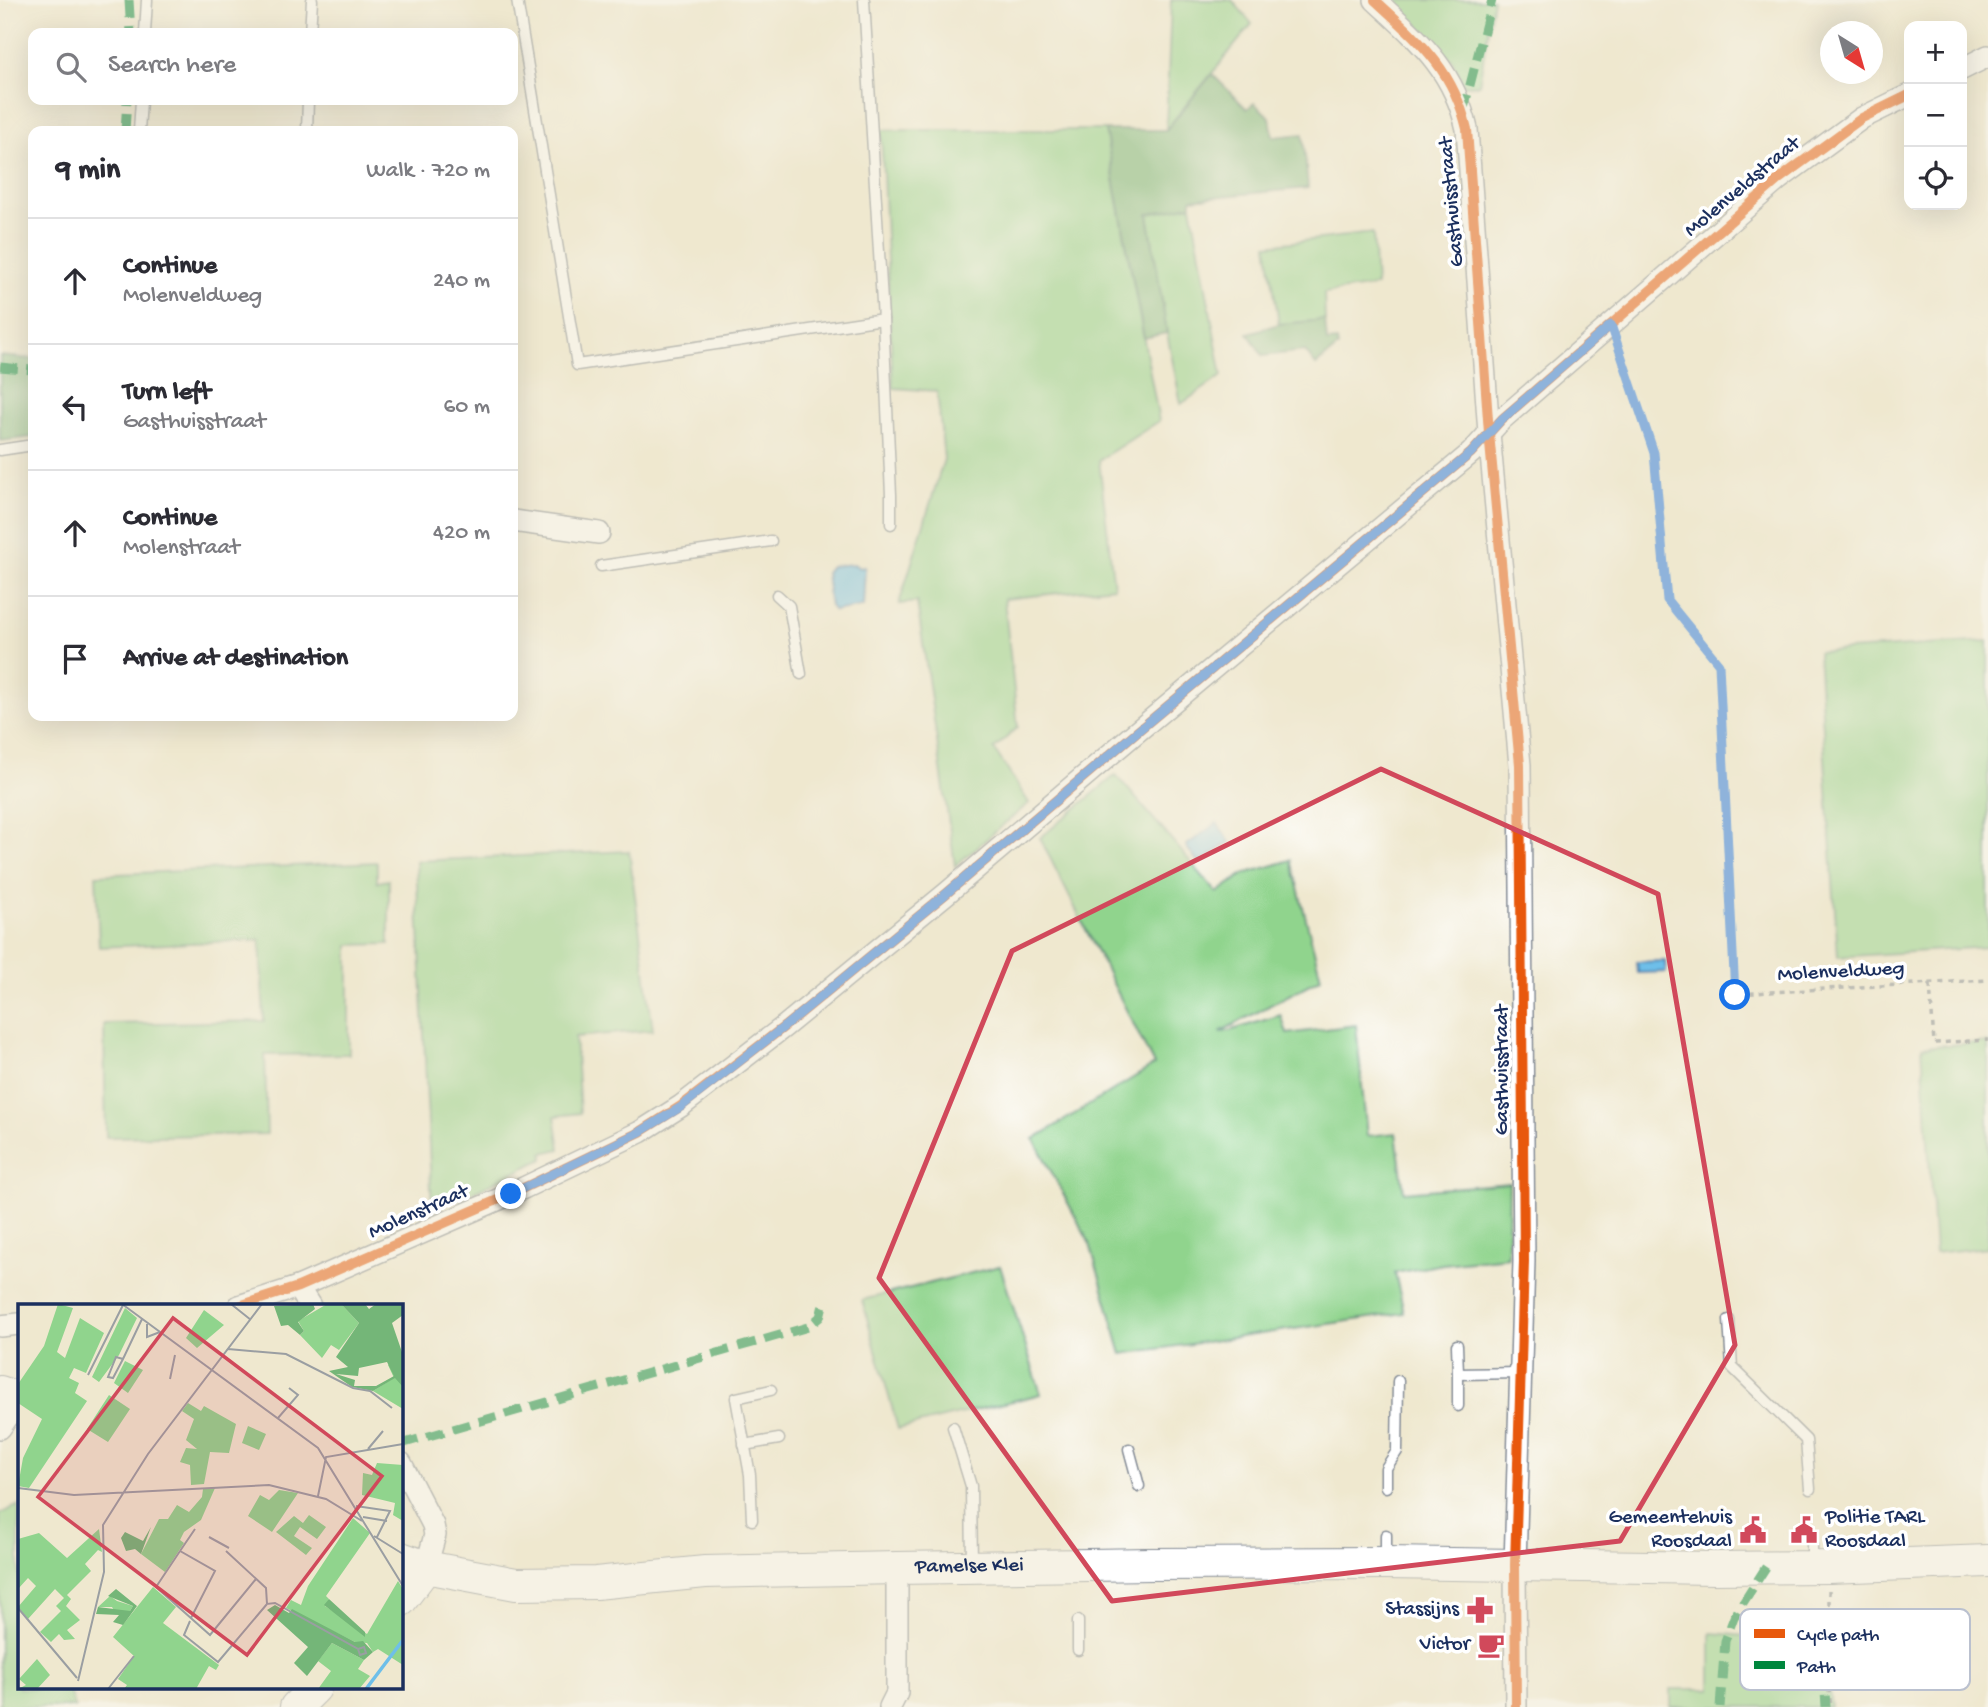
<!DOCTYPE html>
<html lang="en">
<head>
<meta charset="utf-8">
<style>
  :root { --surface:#fff; --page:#f2f2f3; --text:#2b2b33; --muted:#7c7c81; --line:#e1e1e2 }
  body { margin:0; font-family:"Gochi Hand",sans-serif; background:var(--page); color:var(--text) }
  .controls { position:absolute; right:21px; top:21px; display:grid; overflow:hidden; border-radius:14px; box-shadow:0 7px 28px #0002 }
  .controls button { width:63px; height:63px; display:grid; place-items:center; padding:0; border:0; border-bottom:2px solid var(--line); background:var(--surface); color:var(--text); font:35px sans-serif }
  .compass { position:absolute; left:1820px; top:21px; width:63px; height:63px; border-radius:50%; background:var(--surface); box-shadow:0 7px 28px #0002; rotate:143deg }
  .stop { position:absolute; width:21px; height:21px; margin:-16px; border:5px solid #1a73e8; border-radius:50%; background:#fff }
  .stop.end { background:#1a73e8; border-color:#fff; box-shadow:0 2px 7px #0008 }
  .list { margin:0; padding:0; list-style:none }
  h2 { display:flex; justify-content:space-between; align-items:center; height:91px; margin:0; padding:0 28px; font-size:30px }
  h2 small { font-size:23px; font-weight:400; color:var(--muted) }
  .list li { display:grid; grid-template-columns:46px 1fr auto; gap:21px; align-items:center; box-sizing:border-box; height:126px; padding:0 28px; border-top:2px solid var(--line) }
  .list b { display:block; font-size:26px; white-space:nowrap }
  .list p { margin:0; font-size:23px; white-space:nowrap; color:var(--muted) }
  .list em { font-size:23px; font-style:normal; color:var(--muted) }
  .icon { flex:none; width:38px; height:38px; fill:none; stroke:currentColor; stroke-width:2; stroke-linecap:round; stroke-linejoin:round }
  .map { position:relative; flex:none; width:1988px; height:1707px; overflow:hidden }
  .search { position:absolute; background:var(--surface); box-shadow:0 7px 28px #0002; left:28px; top:28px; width:490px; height:77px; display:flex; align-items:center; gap:18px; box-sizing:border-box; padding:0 24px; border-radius:14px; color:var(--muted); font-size:26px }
  .panel { position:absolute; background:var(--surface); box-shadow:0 7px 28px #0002; left:28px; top:126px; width:490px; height:595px; border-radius:14px }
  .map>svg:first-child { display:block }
  .green { fill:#90d48d; stroke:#568276; stroke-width:2 }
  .forest { fill:#74b678; stroke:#48726b; stroke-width:2 }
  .water { fill:#6ebfe9; stroke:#4477a4; stroke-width:2 }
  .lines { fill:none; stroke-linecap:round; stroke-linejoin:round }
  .lane-casing { stroke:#858c96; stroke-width:13 }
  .street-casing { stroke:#858c96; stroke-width:24 }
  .secondary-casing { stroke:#858c96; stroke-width:34 }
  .path { stroke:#858c96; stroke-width:3.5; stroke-dasharray:5 5; stroke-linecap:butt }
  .lane { stroke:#fff; stroke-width:10 }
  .street { stroke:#fff; stroke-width:21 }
  .secondary { stroke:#fff; stroke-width:32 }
  .quiet { stroke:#00873e; stroke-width:9; stroke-dasharray:18 9; stroke-linecap:butt }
  .cycleway-casing { stroke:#fff; stroke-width:15 }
  .cycleway { stroke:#e8590c; stroke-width:10 }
  .route { stroke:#1a73e8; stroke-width:9 }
  .marked { fill:none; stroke:#d1495b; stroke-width:5; stroke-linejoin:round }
  .labels { text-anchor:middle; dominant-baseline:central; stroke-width:7; stroke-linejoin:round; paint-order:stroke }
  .street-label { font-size:21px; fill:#1b2f5e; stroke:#fff }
  .poi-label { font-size:21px; fill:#1b2f5e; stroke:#fff; text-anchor:end }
  .inset-river { fill:none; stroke:#6ebfe9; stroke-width:3.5 }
  .inset-road { fill:none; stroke:#9a9ea2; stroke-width:2 }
  .view { fill:#d1495b; fill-opacity:0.15; stroke:#d1495b; stroke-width:3.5 }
  .inset-edge { fill:none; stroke:#1b2f5e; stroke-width:3.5 }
  .key { fill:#fff; stroke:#bbc1cf; stroke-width:2 }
  .key-label { font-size:19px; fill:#1b2f5e }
</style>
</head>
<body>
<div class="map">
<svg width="1988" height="1707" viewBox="0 0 1988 1707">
  <rect width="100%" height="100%" fill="#fff"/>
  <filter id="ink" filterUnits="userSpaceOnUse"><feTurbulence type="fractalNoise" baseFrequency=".0143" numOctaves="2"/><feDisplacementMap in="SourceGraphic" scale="14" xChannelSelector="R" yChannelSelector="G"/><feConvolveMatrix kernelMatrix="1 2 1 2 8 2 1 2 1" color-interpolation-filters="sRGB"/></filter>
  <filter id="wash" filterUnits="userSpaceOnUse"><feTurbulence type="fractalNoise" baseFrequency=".00686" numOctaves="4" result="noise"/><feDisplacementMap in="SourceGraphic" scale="28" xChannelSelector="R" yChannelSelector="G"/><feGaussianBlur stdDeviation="1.57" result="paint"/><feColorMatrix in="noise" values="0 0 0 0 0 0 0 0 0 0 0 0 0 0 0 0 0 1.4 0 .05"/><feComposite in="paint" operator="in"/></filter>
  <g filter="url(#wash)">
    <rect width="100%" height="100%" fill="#efe8cf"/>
    <!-- green -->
    <g class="green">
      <polygon points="1171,0 1232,0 1252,24 1166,130"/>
      <polygon points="1392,0 1493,0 1479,85 1464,86 1452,60"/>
      <polygon points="881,130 1105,130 1159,421 1099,460 1114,587 1004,599 1018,727 994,749 1029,803 955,866 917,602 899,604 944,459 937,391 893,388"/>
      <polygon points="1191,205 1222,376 1181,404 1167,333 1148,214"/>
      <polygon points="1373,233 1376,286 1324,293 1325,320 1279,324 1267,245"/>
      <polygon points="1988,641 1988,947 1838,957 1818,652"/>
      <polygon points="1116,775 1217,893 1244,874 1291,860 1321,978 1220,1032 1229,1031 1281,1015 1287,1034 1356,1025 1367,1136 1396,1133 1404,1192 1509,1183 1508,1257 1443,1264 1395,1273 1404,1313 1122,1354 1090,1244 1034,1139 1154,1065 1040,838"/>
      <polygon points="629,851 653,1030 575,1037 580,1113 555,1116 560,1149 543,1153 543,1159 432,1211 416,861"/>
      <polygon points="377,862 377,882 389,880 389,944 349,945 349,1054 265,1055 267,1134 106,1137 104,1024 264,1021 260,940 99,947 96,875"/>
      <polygon points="1988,1042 1988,1247 1935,1253 1922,1047"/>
      <polygon points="1000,1266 1041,1394 898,1429 862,1300"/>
      <polygon points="19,1505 19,1688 68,1688 75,1707 0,1707 0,1514"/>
      <polygon points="1711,1633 1823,1642 1831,1707 1671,1707 1671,1689 1711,1689"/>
    </g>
    <!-- forest -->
    <g class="forest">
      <polygon points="1212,74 1247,109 1254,103 1270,117 1273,137 1303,134 1308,188 1191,199 1191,205 1148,214 1167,333 1144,338 1105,130 1166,130"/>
      <polygon points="1325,320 1327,342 1337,341 1338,347 1316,365 1305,351 1263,356 1248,333 1279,324"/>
      <polygon points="0,356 33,359 33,437 0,441"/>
    </g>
    <!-- water -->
    <g class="water">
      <polygon points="854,564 859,568 865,567 863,606 834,611 830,606 826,572 831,566"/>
      <polygon points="1217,823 1230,842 1202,861 1198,862 1188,849 1187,845"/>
      <polygon points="1665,961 1666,972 1638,973 1637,962"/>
    </g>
  </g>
  <g filter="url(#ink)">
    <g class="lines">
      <defs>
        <g id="lane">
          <polyline points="517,0 577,365 883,319 864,0"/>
          <polyline points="145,33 147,0"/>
          <polyline points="310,33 312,0"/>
          <polyline points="139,131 141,100"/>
          <polyline points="307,131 308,100"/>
          <polyline points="883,319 891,495 891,524"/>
          <polyline points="0,450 33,445"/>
          <polyline points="601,566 771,541"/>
          <polyline points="777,595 789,606 801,674"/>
          <polyline points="1729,1320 1732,1367 1806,1440 1810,1489"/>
          <polyline points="1457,1345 1458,1374 1521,1373"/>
          <polyline points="1458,1374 1458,1406"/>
          <polyline points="953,1427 971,1486 972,1564"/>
          <polyline points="744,1445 779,1439"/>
          <polyline points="1129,1449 1139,1486"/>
          <polyline points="1386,1487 1386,1468 1397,1451 1398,1381"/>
          <polyline points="752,1520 750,1475 736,1398 771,1390"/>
          <polyline points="1386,1535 1386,1561"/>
          <polyline points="1812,1546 1812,1564"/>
          <polyline points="1078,1621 1078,1650"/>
        </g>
        <g id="street">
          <path d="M1375 0C1418 40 1453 68 1467 129L1489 433 1520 765 1524 1261 1515 1565 1516 1707"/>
          <polyline points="1962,69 1988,56"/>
          <polyline points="513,521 599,533"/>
          <polyline points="298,1287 310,1306"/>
          <polyline points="239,1306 298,1287 511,1194 640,1132 681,1106 785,1026 947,893 1133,735 1471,453 1502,419 1779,179 1862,118 1909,95"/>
          <polyline points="0,1326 19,1324"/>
          <polyline points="0,1428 19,1400"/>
          <polyline points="401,1463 433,1525 435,1535 426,1567"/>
          <polyline points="890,1707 897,1693 897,1568"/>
        </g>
        <g id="secondary">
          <polyline points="0,1392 19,1399"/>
          <path id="s1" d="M401 1558 426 1567 516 1584 596 1583 705 1572 897 1568 1152 1564 1386 1563 1715 1568 1828 1567 1988 1561"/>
          <polyline points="401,1600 426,1567"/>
          <polyline points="296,1707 315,1688"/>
        </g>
      </defs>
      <!-- lane casing -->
      <use href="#lane" class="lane-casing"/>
      <!-- street casing -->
      <use href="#street" class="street-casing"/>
      <!-- secondary casing -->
      <use href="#secondary" class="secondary-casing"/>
      <!-- path -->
      <g class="path">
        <polyline points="1617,344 1654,453 1667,599 1719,664 1735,994 1988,980"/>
        <polyline points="1930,984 1934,1043 1988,1040"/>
        <polyline points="1829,1590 1829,1630 1823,1642 1831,1707"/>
      </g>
      <!-- lane -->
      <use href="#lane" class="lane"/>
      <!-- street -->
      <use href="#street" class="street"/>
      <!-- secondary -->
      <use href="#secondary" class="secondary"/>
      <!-- quiet -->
      <g class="quiet">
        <polyline points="129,0 131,33"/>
        <polyline points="1463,112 1492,0"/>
        <polyline points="125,131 127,100"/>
        <polyline points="0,367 33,370"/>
        <polyline points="401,1444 808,1327 820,1317 823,1305"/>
        <polyline points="1823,1642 1822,1646 1826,1707"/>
        <polyline points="1720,1707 1725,1641 1734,1617 1766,1567"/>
      </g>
      <defs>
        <g id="cycleway">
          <path d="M1375 0C1418 40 1453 68 1467 129L1489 433 1520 765 1524 1261 1515 1565 1516 1707"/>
          <polyline points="239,1306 298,1287 511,1194 640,1132 681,1106 785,1026 947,893 1133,735 1471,453 1502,419 1779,179 1862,118 1909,95"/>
        </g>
      </defs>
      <!-- cycleway casing -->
      <use href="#cycleway" class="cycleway-casing"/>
      <!-- cycleway -->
      <use href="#cycleway" class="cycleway"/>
    </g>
  </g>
  <g class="lines" filter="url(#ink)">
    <!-- route -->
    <polyline class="route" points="511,1194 640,1132 681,1107 785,1026 947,893 1133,735 1471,453 1502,419 1611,325 1654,453 1667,600 1719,664 1735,995"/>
  </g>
  <!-- marked area -->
  <path d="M0 0H1988V1707H0ZM1381 769 1658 894 1735 1345 1620 1541 1112 1601 879 1278 1012 951Z" fill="#efe8cf" fill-opacity=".55" fill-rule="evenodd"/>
  <path class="marked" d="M1381 769 1658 894 1735 1345 1620 1541 1112 1601 879 1278 1012 951Z"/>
  <!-- icons -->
  <defs>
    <symbol id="civic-bare" viewBox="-9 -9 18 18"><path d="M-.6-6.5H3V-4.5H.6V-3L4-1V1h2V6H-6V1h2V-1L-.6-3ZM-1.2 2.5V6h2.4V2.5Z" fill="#d1495b" stroke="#fff" stroke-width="2.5" paint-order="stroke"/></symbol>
    <symbol id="pharmacy-bare" viewBox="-9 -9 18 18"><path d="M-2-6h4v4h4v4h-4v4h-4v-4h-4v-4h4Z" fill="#d1495b" stroke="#fff" stroke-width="2.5" paint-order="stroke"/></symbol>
    <symbol id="cafe-bare" viewBox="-9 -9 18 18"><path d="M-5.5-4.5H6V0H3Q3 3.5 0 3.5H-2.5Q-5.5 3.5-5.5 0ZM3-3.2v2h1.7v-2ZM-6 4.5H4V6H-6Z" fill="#d1495b" stroke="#fff" stroke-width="2.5" paint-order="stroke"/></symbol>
  </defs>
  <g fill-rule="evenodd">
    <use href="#civic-bare" x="1734" y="1511" width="38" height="38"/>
    <use href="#civic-bare" x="1785" y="1511" width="38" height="38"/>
    <use href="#pharmacy-bare" x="1461" y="1591" width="38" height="38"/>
    <use href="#cafe-bare" x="1472" y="1626" width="38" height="38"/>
  </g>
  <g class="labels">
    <!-- street labels -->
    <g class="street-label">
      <text transform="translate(1743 188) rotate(-40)">Molenveldstraat</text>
      <text transform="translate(1453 202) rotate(-95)">Gasthuisstraat</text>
      <text transform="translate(1841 973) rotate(-3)">Molenveldweg</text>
      <text transform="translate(1503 1070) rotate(-90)">Gasthuisstraat</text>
      <text transform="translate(419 1213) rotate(-24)">Molenstraat</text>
      <text stroke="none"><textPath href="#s1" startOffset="572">Pamelse Klei</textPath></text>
    </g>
    <!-- poi labels -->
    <g class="poi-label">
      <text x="1732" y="1518">Gemeentehuis<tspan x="1732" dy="24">Roosdaal</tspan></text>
      <text x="1825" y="1518" text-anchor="start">Politie TARL<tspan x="1825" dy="24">Roosdaal</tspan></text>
      <text x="1459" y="1610">Stassijns</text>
      <text x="1470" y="1645">Victor</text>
    </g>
  </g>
  <!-- overview -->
  <g transform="translate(18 1304)">
    <rect width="385" height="385" fill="#efe8cf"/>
    <path d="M40 0 55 4 39 48 47 54 62 14 86 29 68 69 56 64 51 74 61 79 57 89 69 97 11 184 0 182 5 154 24 115 0 99V80L26 42ZM309 0H323L341 19 321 46 313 41 304 54 282 31 286 27 280 17ZM107 4 119 14 101 51 81 78 74 73ZM186 6 206 21 179 44 168 34ZM385 54V105L355 87 376 74 370 61ZM107 57 125 66 110 89 96 79ZM91 91 112 105 90 138 69 125ZM170 99 183 107 186 102 218 120 211 149 192 148 186 180 173 181 172 161 162 158 168 144 179 145 168 136 176 115 164 107ZM230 122 248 130 241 146 224 139ZM359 159 385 161V217L375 211 377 199 344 191 345 169 354 171ZM197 184 183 216 166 228 162 236 166 239 147 268 123 250 141 215H150L159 201 171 208 184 193 185 185ZM261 186 280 189 254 228 230 212 242 191 251 196ZM291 211 308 223 299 235 282 223 276 232 294 244 288 251 258 228 276 212 285 219ZM335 214 352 229 308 292 311 295 307 302 349 330 380 277 385 285V361L360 345 355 348 349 339 337 338 268 304 273 296 283 301 290 282ZM81 225 84 248 80 246 67 260 73 267 49 291 53 295 48 302 62 316 49 326 57 335 46 336 41 330 33 338 22 328 43 307 38 302 46 294 37 285 10 315 0 303 18 282 10 274 0 285V235L21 229 49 254ZM135 283 158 303 145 319 201 361 198 366 191 362 178 385H106L109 381 100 375 116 352 95 333ZM92 292 99 297 115 302 112 307 97 308 94 303H80ZM314 339 346 356 340 365 352 372 341 385H300L313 367 300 357ZM19 355 32 371 19 385H0L8 381 1 375Z" fill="#90d48d"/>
    <path d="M295 0 297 5 280 18 286 27 282 31 270 21 263 22 256 2ZM323 0H347L351 5 358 0H385V11L374 19 385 51V83L377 74 355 87 334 83 311 67 330 63 318 53 341 19ZM369 58 376 72 358 82H336L337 76 318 70 340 72 341 64ZM133 223 123 250 117 245 108 247 103 234 107 228 125 237ZM98 285 119 302 105 321 95 318 101 311 78 310 80 303 112 307 115 302 90 292ZM311 295 347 328V333L306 301ZM257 301 271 309 274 305 337 338 345 337 355 348 346 356 314 339 289 372 276 359 290 343 249 306Z" fill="#74b678" fill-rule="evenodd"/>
    <path class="inset-river" d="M348 385 385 336"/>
    <path class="inset-road" d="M104 0 300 144 385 282M213 0 233 16M129 20V33L142 28M210 45 268 50 335 84 352 87 374 104M105 55 98 53 90 73 95 74 105 55 124 15M70 71 105 1M152 75 157 51M260 114 280 91 271 84M350 145 365 127M0 184 56 191 251 181 308 195 344 217M300 192 308 153 385 140M338 202 372 207 359 233M345 213 369 217M356 232 385 250M191 233 211 244M162 247 177 225M208 247 248 284 249 300 257 299 340 345 342 351 348 349 346 343 340 345M0 304 59 374M173 314 197 267 162 247 138 283 192 331 238 275M172 317 166 331 200 358 249 300M60 377 86 268 85 221 130 150 244 0M90 385 116 352"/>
    <path class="view" d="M155 14 364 172 229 351 20 193Z"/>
    <rect width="385" height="385" class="inset-edge"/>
  </g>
  <!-- legend -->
  <rect x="1740" y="1609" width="230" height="81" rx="10" class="key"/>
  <rect x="1754" y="1629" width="31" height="9" fill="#e8590c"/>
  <rect x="1754" y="1661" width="31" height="8" fill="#00873e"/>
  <g class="key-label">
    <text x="1797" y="1640">Cycle path</text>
    <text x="1797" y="1672">Path</text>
  </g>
</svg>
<div class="controls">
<button>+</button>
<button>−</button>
<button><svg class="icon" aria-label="locate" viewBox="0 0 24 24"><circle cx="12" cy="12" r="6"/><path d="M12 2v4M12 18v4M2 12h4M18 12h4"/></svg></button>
</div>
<svg class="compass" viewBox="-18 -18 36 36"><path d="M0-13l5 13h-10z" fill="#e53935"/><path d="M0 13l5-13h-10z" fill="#7c7c81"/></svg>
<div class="stop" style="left:1735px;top:995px"></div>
<div class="stop end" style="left:511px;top:1194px"></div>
<div class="search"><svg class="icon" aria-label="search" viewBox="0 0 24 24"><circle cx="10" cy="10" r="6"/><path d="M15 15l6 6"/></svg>Search here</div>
<section class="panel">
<h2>9 min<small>Walk · 720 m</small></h2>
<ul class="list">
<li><svg class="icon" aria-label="ahead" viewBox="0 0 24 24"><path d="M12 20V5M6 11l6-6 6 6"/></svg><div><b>Continue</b><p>Molenveldweg</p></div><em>240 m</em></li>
<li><svg class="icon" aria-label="left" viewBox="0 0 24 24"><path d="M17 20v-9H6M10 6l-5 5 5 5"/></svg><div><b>Turn left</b><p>Gasthuisstraat</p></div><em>60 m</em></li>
<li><svg class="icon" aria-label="ahead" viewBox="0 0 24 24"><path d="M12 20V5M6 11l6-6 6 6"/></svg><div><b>Continue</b><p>Molenstraat</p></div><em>420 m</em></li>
<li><svg class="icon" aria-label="arrive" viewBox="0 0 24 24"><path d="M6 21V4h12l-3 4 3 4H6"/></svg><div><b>Arrive at destination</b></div></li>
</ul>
</section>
</div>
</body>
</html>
